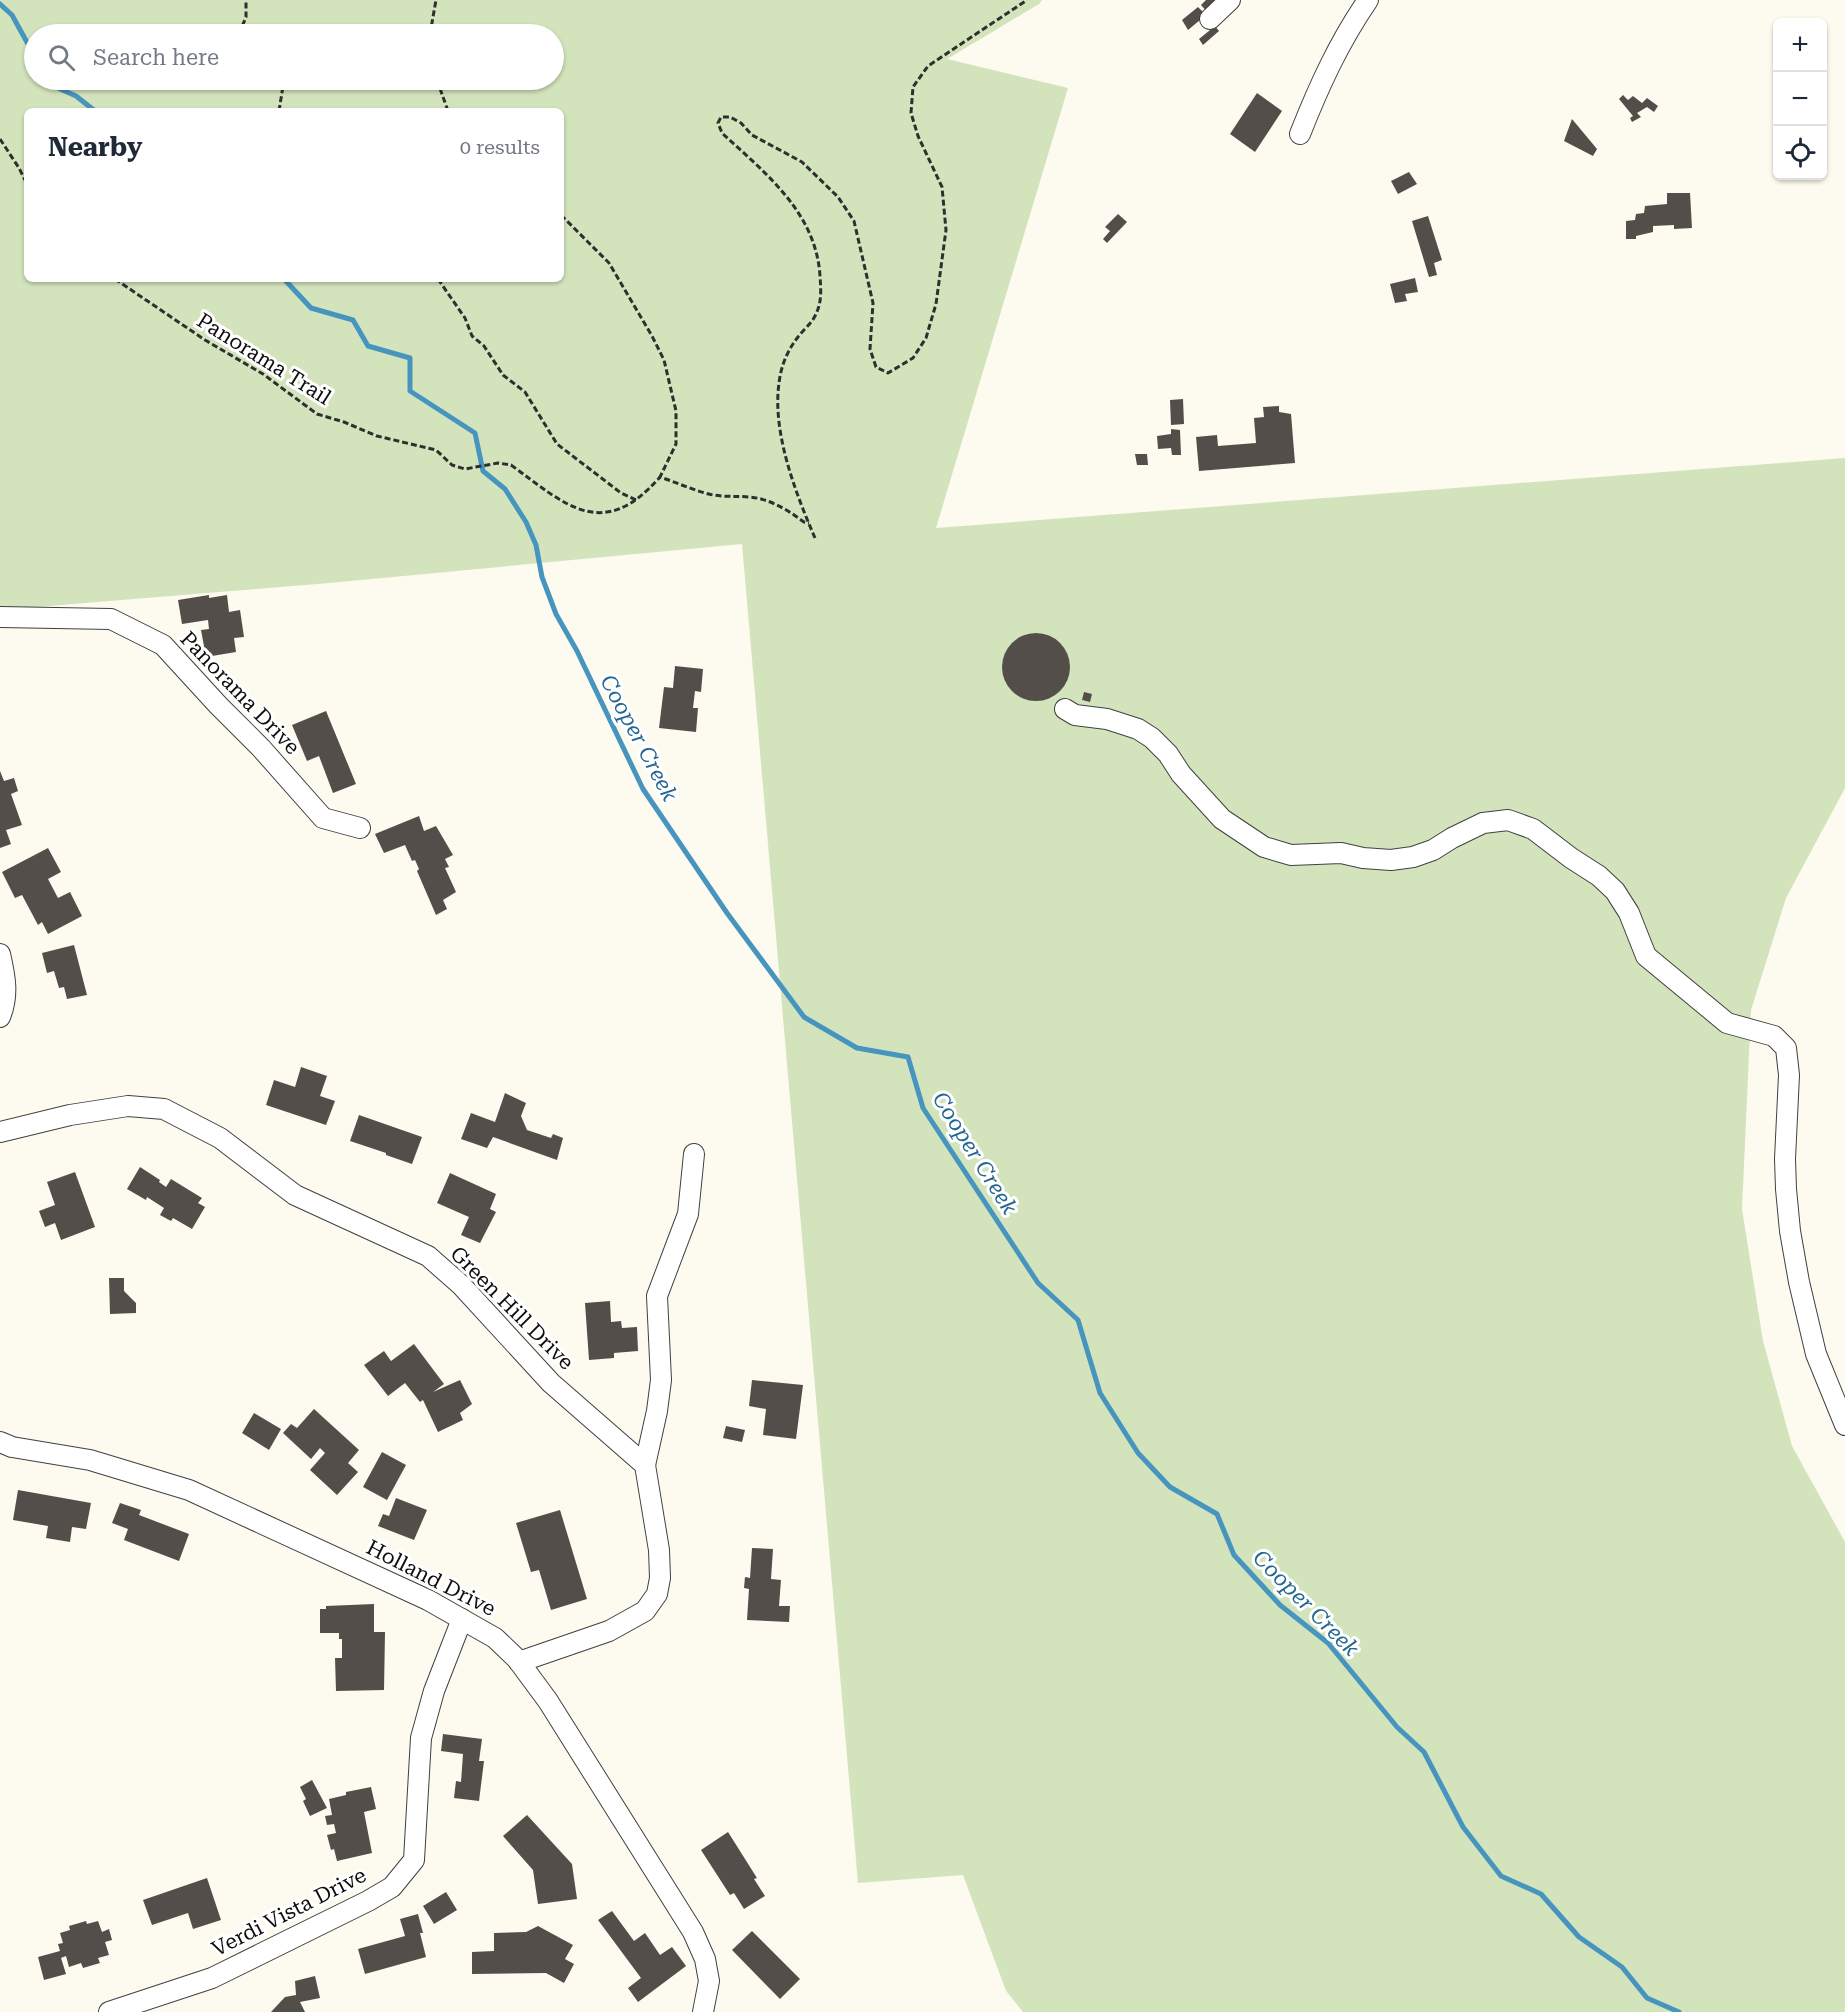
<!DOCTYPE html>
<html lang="en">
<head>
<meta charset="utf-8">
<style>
  :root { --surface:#fff; --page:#f6f6f7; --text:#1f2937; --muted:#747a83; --line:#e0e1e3 }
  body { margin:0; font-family:"Roboto Serif",serif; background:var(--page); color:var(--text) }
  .controls { position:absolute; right:18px; top:18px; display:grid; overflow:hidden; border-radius:9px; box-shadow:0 2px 4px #0004 }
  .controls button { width:54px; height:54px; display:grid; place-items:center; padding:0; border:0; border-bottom:2px solid var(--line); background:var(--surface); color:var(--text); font:30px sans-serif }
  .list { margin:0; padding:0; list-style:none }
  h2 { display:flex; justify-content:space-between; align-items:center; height:78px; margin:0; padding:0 24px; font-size:26px }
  h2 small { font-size:20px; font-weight:400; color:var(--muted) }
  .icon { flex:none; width:33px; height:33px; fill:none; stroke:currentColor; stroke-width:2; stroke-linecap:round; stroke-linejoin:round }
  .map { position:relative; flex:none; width:1845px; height:2012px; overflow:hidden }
  .search { position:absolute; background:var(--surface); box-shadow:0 2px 4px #0004; left:24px; top:24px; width:540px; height:66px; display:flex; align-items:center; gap:15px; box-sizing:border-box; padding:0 21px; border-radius:33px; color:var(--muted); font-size:22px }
  .panel { position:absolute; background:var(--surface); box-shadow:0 2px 4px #0004; left:24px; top:108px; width:540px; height:174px; border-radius:9px }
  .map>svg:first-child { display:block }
  .green { fill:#d3e4bc; fill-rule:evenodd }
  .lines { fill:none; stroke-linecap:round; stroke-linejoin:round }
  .stream { stroke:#4795bf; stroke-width:5 }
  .building { fill:#544e4a }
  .minor-casing { stroke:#404040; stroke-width:22 }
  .path { stroke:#2f2f2f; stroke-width:3; stroke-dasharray:6 3; stroke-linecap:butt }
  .minor { stroke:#fff; stroke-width:20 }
  .labels { text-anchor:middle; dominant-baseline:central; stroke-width:6; stroke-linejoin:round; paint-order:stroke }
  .street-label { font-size:21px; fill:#0d0d0d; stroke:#fff }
  .water-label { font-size:22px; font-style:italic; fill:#236792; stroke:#fff }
</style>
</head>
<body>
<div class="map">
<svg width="1845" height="2012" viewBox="0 0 1845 2012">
  <rect width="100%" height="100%" fill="#fdfaef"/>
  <!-- green -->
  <path class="green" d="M0 0H1042L1039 4 947 59 1068 88 936 528 1845 458V788L1786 898 1751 1010 1742 1209 1763 1341 1792 1446 1845 1542V2012H1023L1006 1991 963 1875 858 1883 742 544 329 583 0 610ZM34 34H554V80H34ZM27 111H561V279H27Z"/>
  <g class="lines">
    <!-- stream -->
    <g class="stream">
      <polyline points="0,4 12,15 34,55"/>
      <polyline points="48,80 51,85 76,96 95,111"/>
      <polyline points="284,279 311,308 353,320 368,346 410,358 410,391 475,433 483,471 505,489 526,522 536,545 542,577 556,614 577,651 643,789 727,913 804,1017 857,1048 908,1057 923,1108 1038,1283 1078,1320 1100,1393 1138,1453 1170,1487 1217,1514 1234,1555 1280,1605 1328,1643 1397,1727 1424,1752 1463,1827 1501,1876 1541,1894 1579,1937 1622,1967 1647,1998 1679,2012"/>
    </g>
  </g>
  <!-- building -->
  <g class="building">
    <polygon points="1206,0 1221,0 1208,13 1201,5"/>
    <polygon points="1198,7 1206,15 1188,30 1182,20"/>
    <polygon points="1215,26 1219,31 1203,45 1199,39"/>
    <polygon points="1257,93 1282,111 1255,152 1230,134"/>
    <polygon points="1623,95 1628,100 1633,96 1642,103 1647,98 1658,106 1654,112 1647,107 1637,113 1641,117 1632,122 1630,118 1633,116 1619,99"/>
    <polygon points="1572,119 1597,149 1593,156 1564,141"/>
    <polygon points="1409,172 1417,184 1398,194 1391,181"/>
    <polygon points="1667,193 1690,193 1692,228 1674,229 1674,225 1653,226 1653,232 1636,236 1636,239 1626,239 1626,221 1635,220 1636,214 1644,213 1645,206 1667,204"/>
    <polygon points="1118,214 1127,222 1107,243 1103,239 1110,231 1105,227"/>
    <polygon points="1428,216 1442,260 1434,263 1437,275 1429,277 1412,221"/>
    <polygon points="1415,278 1418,292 1405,294 1407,301 1395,303 1390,284"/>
    <polygon points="1183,399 1184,424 1171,425 1170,400"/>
    <polygon points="1279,406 1279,412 1291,414 1295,463 1199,471 1196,437 1217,435 1218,446 1256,443 1254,418 1264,417 1263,407"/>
    <polygon points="1171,429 1180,430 1181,455 1172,455 1171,448 1158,449 1157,436 1171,434"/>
    <polygon points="1135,454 1147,454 1148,465 1137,465"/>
    <polygon points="209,595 209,598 227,595 229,612 240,610 244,637 234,638 236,652 206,657 201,630 209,629 208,620 182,624 178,600"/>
    <circle cx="1036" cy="667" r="34"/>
    <polygon points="675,666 703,669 701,692 695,691 693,708 698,708 696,732 659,728 664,687 673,688"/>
    <polygon points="1084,692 1092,694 1090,702 1082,700"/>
    <polygon points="326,711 356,784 333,793 319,756 307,761 292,725"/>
    <polygon points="0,771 4,781 14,778 18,791 11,794 22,825 6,830 11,844 0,848"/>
    <polygon points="419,816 424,831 436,826 453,855 445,859 449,867 445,868 456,892 443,900 447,909 436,915 417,871 419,869 415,860 412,861 405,845 384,853 375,834"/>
    <polygon points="48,848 61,872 48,879 58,898 70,892 82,916 48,934 42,922 38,925 22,895 15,898 2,872"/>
    <polygon points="74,945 87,995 67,999 64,987 59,988 54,971 47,973 42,953"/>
    <polygon points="301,1067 327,1076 320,1096 335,1101 326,1125 266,1105 274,1080 295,1087"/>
    <polygon points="505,1093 526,1103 521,1116 527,1130 551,1138 553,1134 563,1138 557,1160 493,1137 487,1148 461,1139 471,1113 495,1122"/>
    <polygon points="359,1115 422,1137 412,1164 386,1155 386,1153 350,1141"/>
    <polygon points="140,1167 160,1180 159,1182 166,1187 171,1179 202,1198 198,1203 205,1207 192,1229 173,1218 171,1221 160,1215 164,1208 147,1197 146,1200 127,1189"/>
    <polygon points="75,1172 95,1227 61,1240 55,1223 45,1227 39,1211 55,1205 47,1182"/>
    <polygon points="450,1173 496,1194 490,1209 496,1212 480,1243 461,1235 469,1217 437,1203"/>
    <polygon points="109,1278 124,1278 124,1291 136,1303 136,1313 110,1314"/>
    <polygon points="610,1301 611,1322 621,1321 622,1328 637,1327 638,1351 614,1353 614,1358 589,1360 585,1303"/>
    <polygon points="414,1344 444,1384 433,1392 460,1380 472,1404 460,1413 463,1420 438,1432 423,1400 420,1402 405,1383 388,1396 364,1365 384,1351 391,1361"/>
    <polygon points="752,1380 803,1385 796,1439 763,1435 766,1409 749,1406"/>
    <polygon points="314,1409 359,1450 348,1463 358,1472 337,1495 310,1470 325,1453 320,1448 311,1459 283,1433 291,1424 297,1428"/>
    <polygon points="254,1413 281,1429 269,1450 242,1433"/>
    <polygon points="726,1426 745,1430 742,1442 723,1438"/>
    <polygon points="382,1452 406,1465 387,1500 363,1487"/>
    <polygon points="18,1490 91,1503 86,1529 72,1527 70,1542 46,1538 48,1526 13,1520"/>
    <polygon points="396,1498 427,1510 414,1540 378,1526 383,1514 389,1516"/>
    <polygon points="120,1503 141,1510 139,1515 189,1534 179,1561 124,1540 128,1529 112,1523"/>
    <polygon points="560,1510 587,1599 551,1610 539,1570 531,1572 516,1523"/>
    <polygon points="752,1548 773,1549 771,1579 781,1580 779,1606 790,1606 789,1622 747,1620 749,1589 744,1588 745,1577 750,1578"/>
    <polygon points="374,1604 374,1632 385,1632 384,1690 336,1691 335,1658 342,1658 342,1639 339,1639 339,1633 320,1633 320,1609 326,1609 326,1606"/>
    <polygon points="443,1734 482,1739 479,1761 484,1761 479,1801 454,1798 456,1781 461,1782 463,1754 441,1751"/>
    <polygon points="312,1780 327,1808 310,1816 303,1801 306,1799 300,1787"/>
    <polygon points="371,1787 376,1809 364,1812 372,1853 337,1861 334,1849 331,1850 327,1835 336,1833 334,1824 327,1825 325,1816 332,1815 329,1799 346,1795 346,1792"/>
    <polygon points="527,1815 572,1864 577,1899 538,1904 533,1870 503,1836"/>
    <polygon points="728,1832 757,1878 754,1879 765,1896 744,1909 734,1893 730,1895 701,1850"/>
    <polygon points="207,1878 221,1920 193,1929 188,1913 152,1925 143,1900"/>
    <polygon points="446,1892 457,1910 434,1924 423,1906"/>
    <polygon points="612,1911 634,1941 645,1933 660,1955 672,1947 686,1966 638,2002 628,1988 641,1978 598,1920"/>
    <polygon points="418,1914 423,1933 420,1933 426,1957 365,1974 358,1949 405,1936 400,1919"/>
    <polygon points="86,1921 87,1924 98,1921 102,1932 109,1929 112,1940 105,1942 109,1955 98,1958 100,1963 83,1968 81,1963 69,1967 66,1956 61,1958 66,1974 44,1980 38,1957 60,1951 58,1944 63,1943 60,1933 70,1930 69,1926"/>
    <polygon points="538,1926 573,1945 565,1959 574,1964 564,1983 546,1973 472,1974 472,1952 494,1951 494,1933 526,1932"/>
    <polygon points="752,1931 800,1979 780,1999 732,1950"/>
    <polygon points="315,1976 320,1998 300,2002 305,2012 271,2012 285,1997 296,1995 295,1981"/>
  </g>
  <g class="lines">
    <defs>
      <g id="minor">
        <polyline points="1210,19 1230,0"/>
        <path d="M1300 134C1319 86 1339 42 1368 0"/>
        <polyline points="0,617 111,619 163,645 218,705 261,748 323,818 360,828"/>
        <polyline points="1065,709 1075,715 1107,719 1138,729 1152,738 1168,754 1181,774 1222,819 1264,847 1291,855 1341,853 1363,858 1391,860 1413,857 1433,850 1452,838 1483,823 1508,820 1533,829 1571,858 1599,876 1615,891 1629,913 1646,956 1727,1023 1774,1036 1786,1048 1789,1075 1785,1159 1786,1189 1790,1231 1799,1282 1816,1354 1845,1425"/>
        <path d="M0 954C5 976 9 995 0 1017"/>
        <polyline points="0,1132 70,1115 128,1106 164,1109 220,1138 295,1195 428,1256 461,1285 551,1383 645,1465 659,1550 660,1578 657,1594 645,1611 609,1631 519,1662"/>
        <polyline points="0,1442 12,1447 90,1460 189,1490 428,1600 495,1638 517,1659 548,1701 693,1932 705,1959 709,1981 703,2012"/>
        <polyline points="645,1465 657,1411 661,1380 657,1296 688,1214 694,1154"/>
        <polyline points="109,2012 212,1978 368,1901 392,1887 414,1860 421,1738 434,1691 462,1619"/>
      </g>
    </defs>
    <!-- minor casing -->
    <use href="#minor" class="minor-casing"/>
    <!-- path -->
    <g class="path">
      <polyline points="239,34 246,17 246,0"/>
      <polyline points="430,34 436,0"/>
      <polyline points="437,80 448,111"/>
      <polyline points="279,111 284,80"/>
      <polyline points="0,139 19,168 27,184"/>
      <path d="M561 215 609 263 652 336 664 360 676 411V444L660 477C678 483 695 491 713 495 726 497 737 496 750 497 770 499 788 510 804 522L809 523"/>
      <path d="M115 279 205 340 263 374 317 414 344 422 377 436 436 450 452 465 465 469 498 463 511 465C567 506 603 542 660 477"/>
      <polyline points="438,279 465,318 472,336 484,346 503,375 525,392 557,444 621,493 636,500"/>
      <path d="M815 538C796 494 772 433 779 383 781 366 787 351 798 337 803 330 811 324 815 316 822 303 821 290 820 276 816 212 765 173 722 133L718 123 721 117H730L741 123 752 135 802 162 838 197 854 221 873 303 870 349 876 367 888 373 913 358 926 338 936 304 946 230 942 187 918 136 911 113 913 87 928 66 1027 0"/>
    </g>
    <!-- minor -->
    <use href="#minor" class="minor"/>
  </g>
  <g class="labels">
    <!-- street labels -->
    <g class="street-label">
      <text transform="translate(264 359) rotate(32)">Panorama Trail</text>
      <text transform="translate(240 693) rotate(46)">Panorama Drive</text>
      <text transform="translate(512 1308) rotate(45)">Green Hill Drive</text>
      <text transform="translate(431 1578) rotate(27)">Holland Drive</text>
      <text transform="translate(289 1912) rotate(-27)">Verdi Vista Drive</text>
    </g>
    <!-- water labels -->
    <g class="water-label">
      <text transform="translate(639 738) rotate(62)">Cooper Creek</text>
      <text transform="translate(975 1153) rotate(58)">Cooper Creek</text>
      <text transform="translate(1306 1603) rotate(45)">Cooper Creek</text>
    </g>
  </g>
</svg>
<div class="controls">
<button>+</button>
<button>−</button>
<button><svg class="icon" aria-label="locate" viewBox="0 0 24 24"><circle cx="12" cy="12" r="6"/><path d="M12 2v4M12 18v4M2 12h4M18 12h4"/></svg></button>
</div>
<div class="search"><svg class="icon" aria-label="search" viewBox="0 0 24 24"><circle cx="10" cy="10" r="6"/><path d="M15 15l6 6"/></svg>Search here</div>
<section class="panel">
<h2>Nearby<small>0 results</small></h2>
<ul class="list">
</ul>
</section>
</div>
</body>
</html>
